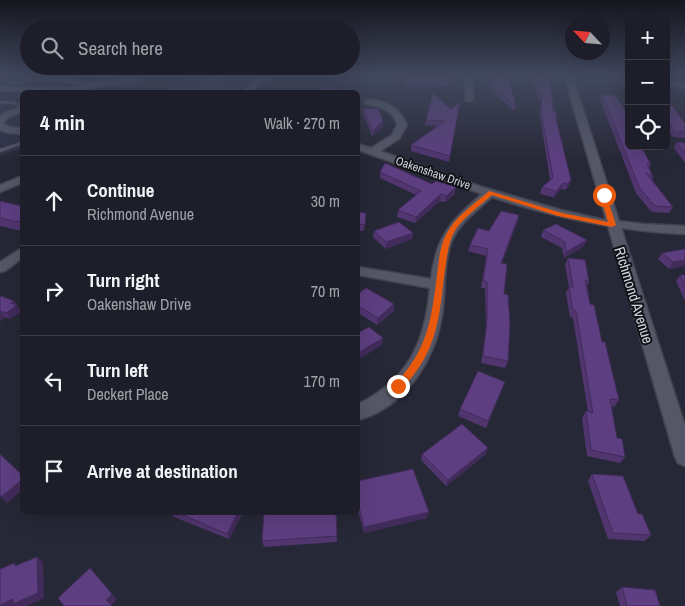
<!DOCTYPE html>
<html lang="en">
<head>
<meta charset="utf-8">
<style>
  :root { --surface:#1d1e29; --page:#252731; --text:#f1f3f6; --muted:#a0a2a8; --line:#3b3c46 }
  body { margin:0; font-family:"Archivo Narrow",sans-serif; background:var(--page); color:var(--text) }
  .controls { position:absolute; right:15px; top:15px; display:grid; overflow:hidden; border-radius:8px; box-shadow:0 5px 20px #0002 }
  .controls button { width:45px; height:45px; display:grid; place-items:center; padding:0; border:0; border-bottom:1px solid var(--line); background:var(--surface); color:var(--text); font:25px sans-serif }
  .compass { position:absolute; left:565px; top:15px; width:45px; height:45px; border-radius:50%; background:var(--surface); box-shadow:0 5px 20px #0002; rotate:296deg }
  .stop { position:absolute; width:15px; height:15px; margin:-11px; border:4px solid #ea580c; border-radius:50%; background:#fff }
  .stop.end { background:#ea580c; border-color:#fff; box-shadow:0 1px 5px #0008 }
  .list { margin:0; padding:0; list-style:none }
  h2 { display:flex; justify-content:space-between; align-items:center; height:65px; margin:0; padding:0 20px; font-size:21px }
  h2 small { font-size:16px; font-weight:400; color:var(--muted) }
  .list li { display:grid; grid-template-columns:32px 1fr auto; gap:15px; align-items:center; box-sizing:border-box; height:90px; padding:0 20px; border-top:1px solid var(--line) }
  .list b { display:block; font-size:19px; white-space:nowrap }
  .list p { margin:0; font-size:16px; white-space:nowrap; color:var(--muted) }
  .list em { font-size:16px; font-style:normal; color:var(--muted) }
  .icon { flex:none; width:28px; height:28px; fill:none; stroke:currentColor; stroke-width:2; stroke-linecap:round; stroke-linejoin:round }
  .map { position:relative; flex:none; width:685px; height:606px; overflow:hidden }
  .search { position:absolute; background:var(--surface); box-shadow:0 5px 20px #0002; left:20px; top:20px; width:340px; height:55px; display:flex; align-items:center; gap:12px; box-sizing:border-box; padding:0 18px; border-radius:28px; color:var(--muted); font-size:19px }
  .panel { position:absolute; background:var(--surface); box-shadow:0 5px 20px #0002; left:20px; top:90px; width:340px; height:425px; border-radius:8px }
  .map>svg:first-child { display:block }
  .built { fill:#2e3045 }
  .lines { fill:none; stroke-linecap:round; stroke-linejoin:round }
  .lane-casing { stroke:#42434f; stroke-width:2 }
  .street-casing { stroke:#42434f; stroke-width:3 }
  .secondary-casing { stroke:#42434f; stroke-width:3 }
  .lane { fill:#555767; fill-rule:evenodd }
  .street { fill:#555767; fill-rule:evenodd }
  .secondary { fill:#555767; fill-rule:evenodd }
  .wall { fill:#50356f }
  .shaded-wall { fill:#412b5a }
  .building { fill:#5d3e81; stroke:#412b5a }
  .route { fill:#ea580c }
  .labels { text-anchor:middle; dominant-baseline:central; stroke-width:4; stroke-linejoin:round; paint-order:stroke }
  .far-street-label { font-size:12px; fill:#d1d2dc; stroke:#111218 }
  .street-label { font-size:15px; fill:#d1d2dc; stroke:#111218 }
</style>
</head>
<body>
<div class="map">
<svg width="685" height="606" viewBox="0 0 685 606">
  <rect width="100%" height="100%" fill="#272837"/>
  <!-- built -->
  <g class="built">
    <polygon points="193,75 258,75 233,92 162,92"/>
    <polygon points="0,94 22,94 22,148 0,156"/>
  </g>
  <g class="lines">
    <defs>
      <g id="lane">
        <polygon points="0,101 15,102 22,106 22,108 14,104 0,103"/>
        <polygon points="22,142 22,144 0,152 0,149"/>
      </g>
      <g id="street">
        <polygon points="40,75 78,80 82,82 78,84 42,79 12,85 8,83"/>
        <polygon points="465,75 473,75 473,100 469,102 465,100"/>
        <polygon points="137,78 141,80 140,82 91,87 72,92 0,91 0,87 72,88 90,83"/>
        <polygon points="666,80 685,85 685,89 666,84"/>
        <path d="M365 100C383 98 401 108 407 125L399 139 380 151 482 187 561 210 601 219 643 224 685 226V234C618 231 555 218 492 197 477 211 459 223 451 243 443 266 446 291 442 315 435 361 404 408 358 420V404C409 379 425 342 430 288L358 275V267L431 279C436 237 450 221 482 194L358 150V144L371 148 392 135 397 125C393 109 380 107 365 104Z"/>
        <polygon points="22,106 22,112 8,118 3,124 10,127 22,128 22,134 8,133 0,130 0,116 2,114"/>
        <polygon points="22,176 22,183 0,192 0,185"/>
      </g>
      <g id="secondary">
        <polygon points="264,75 273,75 249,92 241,92"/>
        <polygon points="564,75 572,75 685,426 685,466 678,463 675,457"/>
        <polygon points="22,248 22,258 5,271 0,272 0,262"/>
      </g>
    </defs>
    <!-- lane casing -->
    <use href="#lane" class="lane-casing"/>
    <!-- street casing -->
    <use href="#street" class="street-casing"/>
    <!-- secondary casing -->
    <use href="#secondary" class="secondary-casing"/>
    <!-- lane -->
    <use href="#lane" class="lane"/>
    <!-- street -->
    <use href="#street" class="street"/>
    <!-- secondary -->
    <use href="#secondary" class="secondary"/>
  </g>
  <!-- wall -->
  <g class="wall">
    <polygon points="86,75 111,75 105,78"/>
    <polygon points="205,75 240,75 223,86 203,84 202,77"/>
    <polygon points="393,75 446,75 455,81 454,86 406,87"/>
    <polygon points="488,75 507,75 516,106 514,111 490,90"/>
    <polygon points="534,75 547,75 553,111 556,119 571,180 569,186 565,190 561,189 553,199 553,197 540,194 542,187 550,180 540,116 541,99 538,101 533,78"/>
    <polygon points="614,75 629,75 629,86 613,78"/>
    <polygon points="666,75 667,75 667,77 668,106 685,124 685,138 673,137 666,127"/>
    <polygon points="602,94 629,146 651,165 649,168 653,177 652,180 673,207 669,213 653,212 649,209 636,193 600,99"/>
    <polygon points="460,102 449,162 411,151 411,145 438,126 425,125 426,120 451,109"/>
    <polygon points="363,109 383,121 383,127 372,136 363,114"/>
    <polygon points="676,142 685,143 685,163 674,148"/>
    <polygon points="380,172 432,184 455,194 445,202 440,201 415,223 397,217 398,210 416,195 380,178"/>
    <polygon points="0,201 22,206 22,231 0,226"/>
    <polygon points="358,212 366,213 364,231 358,231"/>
    <polygon points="519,215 502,263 504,294 508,361 505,368 481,363 486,328 485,288 481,288 486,256 468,251 470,245 489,231"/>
    <polygon points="543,230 584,246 564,258 562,248 541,237"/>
    <polygon points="374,231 413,233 412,239 386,249 373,237"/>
    <polygon points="685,249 685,266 669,269 658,259 662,253"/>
    <polygon points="568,258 589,281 587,286 590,304 619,400 614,407 611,406 617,438 625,457 620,463 587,456 582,418 586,411 588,412 573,318 570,317 566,293 569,287 565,265"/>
    <polygon points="680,275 685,275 685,301 676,281"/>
    <polygon points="358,294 394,304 394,311 377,325 358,313"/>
    <polygon points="0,297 14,301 21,312 10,319 5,317 0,321"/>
    <polygon points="505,382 486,428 458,416 460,409"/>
    <polygon points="422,454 486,454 446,486 421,460"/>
    <polygon points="592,474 638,514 651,535 645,541 608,539 588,481"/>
    <polygon points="358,481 427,518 364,533 358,510"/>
    <polygon points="172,512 243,512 229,539 174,517"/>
    <polygon points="336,512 337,542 264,547 262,541"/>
    <polygon points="622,587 660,606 620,606 616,592"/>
  </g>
  <!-- shaded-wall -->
  <g class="shaded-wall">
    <polygon points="0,75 18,75 0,79"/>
    <polygon points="104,75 111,75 105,78"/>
    <polygon points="229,75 240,75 223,86 222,80"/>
    <polygon points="542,94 541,99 538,101 540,96"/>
    <polygon points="383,121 383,127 372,136 373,131"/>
    <polygon points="571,180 569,186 565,190 567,184"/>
    <polygon points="563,183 561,189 553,199 555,193"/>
    <polygon points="456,187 455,194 445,202 446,196"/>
    <polygon points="441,194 440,201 415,223 416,217"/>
    <polygon points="519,215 518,222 499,270 501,263"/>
    <polygon points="22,220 22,228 19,222"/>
    <polygon points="413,233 412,239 386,249 386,242"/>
    <polygon points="587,240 584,246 564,258 566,252"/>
    <polygon points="685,260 685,266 669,269 673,262"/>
    <polygon points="14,301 21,312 10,319 6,313 11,303"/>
    <polygon points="394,304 394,311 377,325 378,318"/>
    <polygon points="0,311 1,311 5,317 0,321"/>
    <polygon points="383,338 382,345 358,360 358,353"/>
    <polygon points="488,448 486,454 446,486 448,480"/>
    <polygon points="22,480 22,490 7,503 1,497"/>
    <polygon points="238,512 243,512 229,539 227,534"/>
    <polygon points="429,512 427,518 364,533 364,527"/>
    <polygon points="37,557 43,562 44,598 27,606 0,606"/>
    <polygon points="112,594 117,599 111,605 106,600"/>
  </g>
  <!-- building -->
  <g class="building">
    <polygon points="205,75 229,75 222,80 202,77"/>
    <polygon points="398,75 446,75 455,81 406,83"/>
    <polygon points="489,75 507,75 516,106 491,85"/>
    <polygon points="535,75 547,75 553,99 553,111 556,111 556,119 571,180 567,184 563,183 555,193 555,191 542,187 553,178 541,111 542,94 540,96"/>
    <polygon points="619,75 629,75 629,80"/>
    <polygon points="666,76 668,81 668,106 673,106 685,124 685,132 675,132 666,118"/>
    <polygon points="325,88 340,90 338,92 321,92"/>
    <polygon points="433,93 451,109 460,102 450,156 411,145 445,121 426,120"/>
    <polygon points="602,94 614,95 620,102 629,118 629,146 641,146 651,165 647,164 653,177 646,173 673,207 656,206 652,203 639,187"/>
    <polygon points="378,108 383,121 373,131 363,109"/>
    <polygon points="676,142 685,143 685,153"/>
    <polygon points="385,163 432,184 436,181 456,187 446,196 441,194 416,217 398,210 421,191 380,172"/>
    <polygon points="0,201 22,206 22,220 19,222 0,218"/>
    <polygon points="501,211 519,215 501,263 507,264 504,294 508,295 510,324 508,361 483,356 487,321 487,282 483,281 488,249 470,245 478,228 489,231"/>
    <polygon points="358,212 366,213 365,225 358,224"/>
    <polygon points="399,222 413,233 386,242 374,231"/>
    <polygon points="556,224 587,240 566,252 565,242 543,230"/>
    <polygon points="685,249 685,260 673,262 662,253"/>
    <polygon points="568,258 585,260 589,281 585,280 590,304 594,305 602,342 605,342 619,400 610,399 617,438 622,439 625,457 591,450 586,411 593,413 576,311 573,310 569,287 573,287"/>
    <polygon points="680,275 685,275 685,285"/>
    <polygon points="366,288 394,304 378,318 358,306 358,294"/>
    <polygon points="1,296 14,301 11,303 17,305 6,313 0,311 0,297"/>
    <polygon points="369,327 383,338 358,353 358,333"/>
    <polygon points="478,371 505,382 488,421 460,409"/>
    <polygon points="462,424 488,448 448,480 422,454"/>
    <polygon points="0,454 22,475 22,480 1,497 0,495"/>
    <polygon points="413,469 429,512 364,527 358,502 358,481"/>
    <polygon points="592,474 623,476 638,514 642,514 651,535 613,533"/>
    <polygon points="176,512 238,512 227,534"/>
    <polygon points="264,512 336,512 337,536 262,541"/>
    <polygon points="37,557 38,593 13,604 13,599 0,605 0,569 15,563 15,566"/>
    <polygon points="90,568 112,594 106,600 112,606 64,606 58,598"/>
    <polygon points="622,587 655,590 660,606 627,606"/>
  </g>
  <!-- sky -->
  <linearGradient id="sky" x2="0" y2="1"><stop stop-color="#15161e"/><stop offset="0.47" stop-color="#41485e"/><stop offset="1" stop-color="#41485e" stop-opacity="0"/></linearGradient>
  <rect width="685" height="160" fill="url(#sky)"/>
  <!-- route -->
  <path class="route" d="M489 191 562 213 608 222 600 195 606 194 616 225 612 227 558 216 492 195C481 205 465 216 456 229 447 243 447 261 444 277 439 324 435 353 402 389H395V384C428 349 431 321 437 275 439 259 440 242 450 228 459 214 477 202 489 191Z"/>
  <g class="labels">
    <!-- far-street labels -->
    <g class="far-street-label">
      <text transform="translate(433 173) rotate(19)">Oakenshaw Drive</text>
    </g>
    <!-- street labels -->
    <g class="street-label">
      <text transform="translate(634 295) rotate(73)">Richmond Avenue</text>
    </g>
  </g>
</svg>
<div class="controls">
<button>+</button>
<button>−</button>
<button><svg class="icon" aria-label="locate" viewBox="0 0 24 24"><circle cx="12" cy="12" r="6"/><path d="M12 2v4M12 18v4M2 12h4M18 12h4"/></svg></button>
</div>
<svg class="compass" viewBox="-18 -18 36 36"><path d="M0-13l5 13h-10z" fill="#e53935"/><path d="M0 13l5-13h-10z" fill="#a0a2a8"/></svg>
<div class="stop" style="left:604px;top:195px"></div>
<div class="stop end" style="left:398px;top:386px"></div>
<div class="search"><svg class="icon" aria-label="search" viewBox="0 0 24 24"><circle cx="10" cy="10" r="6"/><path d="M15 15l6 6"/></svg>Search here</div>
<section class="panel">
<h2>4 min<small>Walk · 270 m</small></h2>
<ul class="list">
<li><svg class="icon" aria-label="ahead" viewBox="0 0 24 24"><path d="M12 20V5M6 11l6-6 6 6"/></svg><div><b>Continue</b><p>Richmond Avenue</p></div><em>30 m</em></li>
<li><svg class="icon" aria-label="right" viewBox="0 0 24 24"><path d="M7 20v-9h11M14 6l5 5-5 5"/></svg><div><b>Turn right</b><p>Oakenshaw Drive</p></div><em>70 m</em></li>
<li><svg class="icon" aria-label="left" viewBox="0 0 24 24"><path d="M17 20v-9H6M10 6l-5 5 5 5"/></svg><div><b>Turn left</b><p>Deckert Place</p></div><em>170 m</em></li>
<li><svg class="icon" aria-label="arrive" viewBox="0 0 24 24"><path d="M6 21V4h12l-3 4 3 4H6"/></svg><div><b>Arrive at destination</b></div></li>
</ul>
</section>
</div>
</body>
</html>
